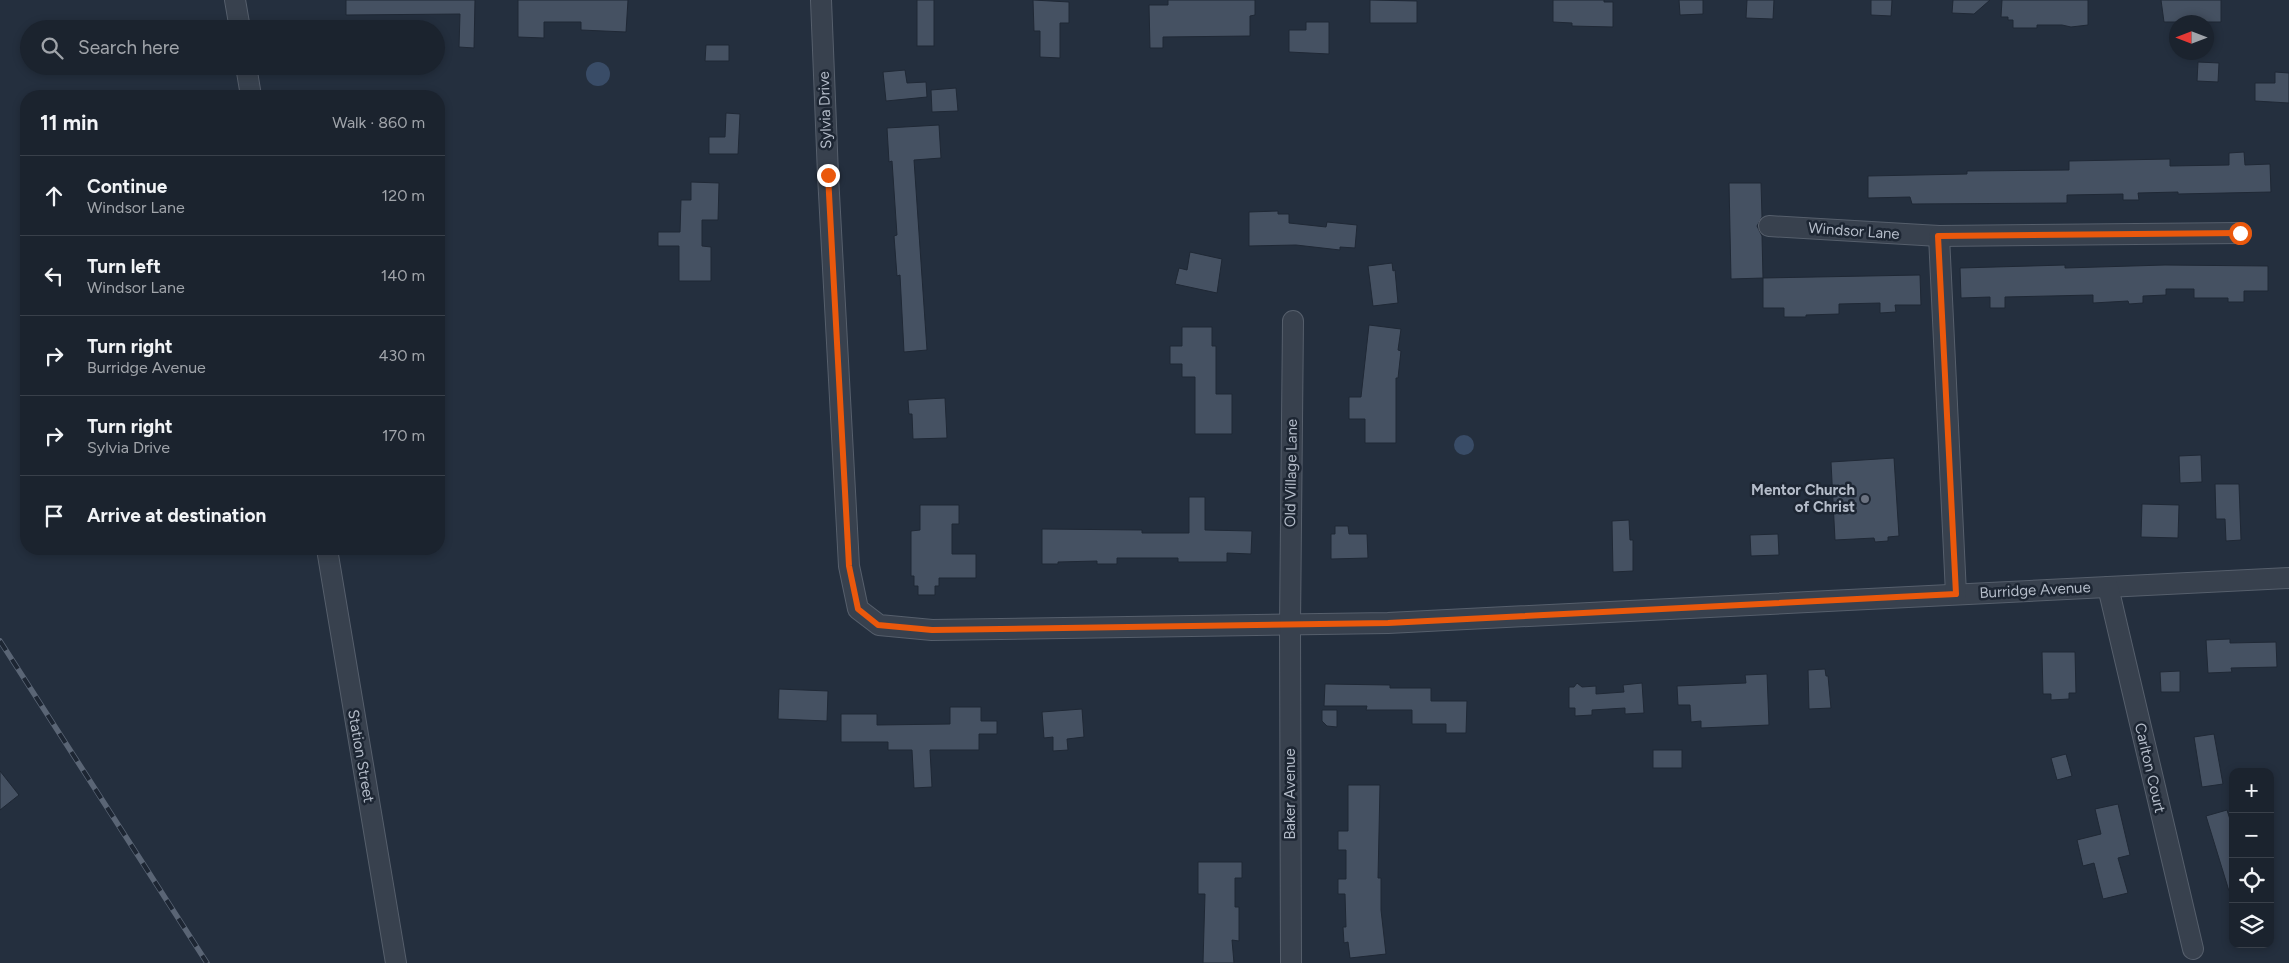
<!DOCTYPE html>
<html lang="en">
<head>
<meta charset="utf-8">
<style>
  :root { --surface:#1b232e; --page:#242b36; --text:#f1f3f6; --muted:#a0a4aa; --line:#39404a }
  body { margin:0; font-family:Figtree,sans-serif; background:var(--page); color:var(--text) }
  .controls { position:absolute; right:15px; bottom:15px; display:grid; overflow:hidden; border-radius:10px; box-shadow:0 2px 8px #0003 }
  .controls button { width:45px; height:45px; display:grid; place-items:center; padding:0; border:0; border-bottom:1px solid var(--line); background:var(--surface); color:var(--text); font:25px sans-serif }
  .compass { position:absolute; left:2169px; top:15px; width:45px; height:45px; border-radius:50%; background:var(--surface); box-shadow:0 2px 8px #0003; rotate:270deg }
  .stop { position:absolute; width:15px; height:15px; margin:-11px; border:4px solid #ea580c; border-radius:50%; background:#fff }
  .stop.end { background:#ea580c; border-color:#fff; box-shadow:0 1px 5px #0008 }
  .list { margin:0; padding:0; list-style:none }
  h2 { display:flex; justify-content:space-between; align-items:center; height:65px; margin:0; padding:0 20px; font-size:21px }
  h2 small { font-size:16px; font-weight:400; color:var(--muted) }
  .list li { display:grid; grid-template-columns:32px 1fr auto; gap:15px; align-items:center; box-sizing:border-box; height:80px; padding:0 20px; border-top:1px solid var(--line) }
  .list b { display:block; font-size:19px; white-space:nowrap }
  .list p { margin:0; font-size:16px; white-space:nowrap; color:var(--muted) }
  .list em { font-size:16px; font-style:normal; color:var(--muted) }
  .icon { flex:none; width:28px; height:28px; fill:none; stroke:currentColor; stroke-width:2; stroke-linecap:round; stroke-linejoin:round }
  .map { position:relative; flex:none; width:2289px; height:963px; overflow:hidden }
  .search { position:absolute; background:var(--surface); box-shadow:0 2px 8px #0003; left:20px; top:20px; width:425px; height:55px; display:flex; align-items:center; gap:12px; box-sizing:border-box; padding:0 18px; border-radius:28px; color:var(--muted); font-size:19px }
  .panel { position:absolute; background:var(--surface); box-shadow:0 2px 8px #0003; left:20px; top:90px; width:425px; height:465px; border-radius:20px }
  .map>svg:first-child { display:block }
  .water { fill:#394c67 }
  .building { fill:#455162; stroke:#1f2835 }
  .lines { fill:none; stroke-linecap:round; stroke-linejoin:round }
  .minor-casing { stroke:#565f6c; stroke-width:22 }
  .minor { stroke:#38414e; stroke-width:20 }
  .rail-casing { stroke:#5a6575; stroke-width:5.5 }
  .rail { stroke:#1d2633; stroke-width:4; stroke-dasharray:11; stroke-linecap:butt }
  .route { stroke:#ea580c; stroke-width:6 }
  .worship-dot { fill:#6b7280; stroke:#1d2633; stroke-width:2 }
  .labels { text-anchor:middle; dominant-baseline:central; stroke-width:5; stroke-linejoin:round; paint-order:stroke }
  .street-label { font-size:15px; fill:#b4bcc9; stroke:#1d2633 }
  .poi-label { font-size:15px; font-weight:bold; fill:#b4bcc9; stroke:#1d2633; text-anchor:end }
</style>
</head>
<body>
<div class="map">
<svg width="2289" height="963" viewBox="0 0 2289 963">
  <rect width="100%" height="100%" fill="#242f3e"/>
  <!-- water -->
  <g class="water">
    <circle cx="598" cy="74" r="12"/>
    <circle cx="1464" cy="445" r="10"/>
  </g>
  <!-- building -->
  <g class="building">
    <polygon points="346,0 475,0 474,48 459,47 460,14 346,15"/>
    <polygon points="518,0 628,0 626,32 581,30 581,22 544,22 544,38 518,37"/>
    <rect x="917" y="0" width="17" height="46"/>
    <polygon points="1033,0 1069,2 1069,23 1060,23 1060,58 1040,57 1040,31 1034,31"/>
    <polygon points="1168,0 1255,0 1255,15 1250,16 1250,36 1163,37 1163,48 1150,48 1149,5 1168,5"/>
    <polygon points="1370,0 1417,1 1417,23 1370,23"/>
    <polygon points="1553,0 1604,0 1604,2 1613,2 1613,27 1572,26 1572,23 1553,22"/>
    <polygon points="1679,0 1703,0 1703,14 1680,15"/>
    <polygon points="1747,0 1774,0 1773,19 1746,18"/>
    <polygon points="1871,0 1892,0 1891,16 1871,15"/>
    <polygon points="1953,0 1990,0 1974,14 1952,13"/>
    <polygon points="2002,0 2088,0 2088,25 2071,27 2062,25 2037,25 2037,28 2013,28 2013,20 2008,20 2008,17 2001,17"/>
    <polygon points="2161,0 2221,0 2221,22 2164,22"/>
    <polygon points="1306,22 1329,22 1329,54 1289,52 1289,30 1306,30"/>
    <polygon points="706,45 729,45 729,61 705,61"/>
    <polygon points="2198,62 2219,63 2218,82 2197,81"/>
    <polygon points="905,70 907,83 926,82 927,97 886,101 883,72"/>
    <polygon points="2275,72 2289,73 2289,103 2255,101 2255,83 2275,83"/>
    <polygon points="956,88 958,111 932,112 931,90"/>
    <polygon points="726,113 740,114 738,154 709,154 709,137 725,137"/>
    <polygon points="939,125 941,158 914,160 927,350 904,352 900,275 897,276 894,236 897,235 892,161 889,162 887,128"/>
    <polygon points="2244,152 2245,165 2270,164 2271,192 2178,194 2178,192 2138,193 2139,200 2123,200 2123,194 2067,195 2067,203 1912,204 1910,197 1868,198 1868,176 1967,174 1967,171 2069,170 2069,161 2170,159 2170,166 2229,165 2229,153"/>
    <polygon points="691,182 719,183 718,220 702,220 702,246 711,247 711,281 679,281 679,246 658,246 658,232 680,232 681,200 691,200"/>
    <polygon points="1729,183 1761,183 1762,217 1757,226 1762,236 1763,278 1731,279"/>
    <polygon points="1278,211 1278,214 1289,214 1289,223 1326,227 1327,222 1357,225 1355,248 1340,247 1340,250 1296,245 1249,246 1249,212"/>
    <polygon points="1190,252 1222,259 1217,293 1175,284 1179,268 1187,270"/>
    <polygon points="1392,263 1393,271 1395,270 1398,303 1373,306 1368,266"/>
    <polygon points="2065,265 2065,268 2165,265 2268,266 2268,291 2244,291 2244,302 2228,302 2228,298 2194,298 2194,289 2166,289 2166,295 2143,296 2143,303 2129,304 2128,301 2093,303 2093,295 2005,297 2005,308 1990,308 1990,297 1961,298 1960,268"/>
    <polygon points="1920,275 1921,305 1895,305 1896,312 1880,313 1880,303 1839,304 1839,314 1806,315 1806,317 1784,317 1784,308 1763,308 1763,278"/>
    <polygon points="1369,325 1401,329 1398,350 1401,351 1398,378 1396,378 1396,443 1365,443 1365,419 1349,419 1349,397 1361,397"/>
    <polygon points="1182,327 1212,327 1212,346 1216,346 1216,394 1232,394 1232,434 1195,434 1195,377 1182,377 1182,364 1170,364 1170,346 1182,346"/>
    <polygon points="945,398 947,438 913,439 912,414 909,414 908,400"/>
    <polygon points="2201,455 2202,482 2180,483 2179,456"/>
    <polygon points="1894,458 1899,536 1888,537 1888,541 1875,542 1874,538 1835,540 1831,462"/>
    <polygon points="2215,484 2239,484 2241,540 2226,541 2225,519 2216,519"/>
    <polygon points="1189,497 1205,497 1205,530 1252,531 1251,554 1227,553 1227,562 1178,562 1178,558 1117,558 1117,564 1097,564 1097,561 1058,562 1058,564 1042,564 1042,529 1142,530 1142,533 1189,533"/>
    <polygon points="2142,504 2179,505 2178,538 2141,537"/>
    <polygon points="920,505 959,505 959,524 952,524 952,554 976,554 976,578 939,578 939,586 935,586 935,595 918,595 918,586 914,586 914,576 911,576 911,531 920,530"/>
    <polygon points="1629,520 1630,540 1633,540 1633,571 1613,572 1612,521"/>
    <polygon points="1335,526 1348,526 1349,534 1367,534 1368,558 1331,559 1331,534 1335,534"/>
    <polygon points="1778,534 1779,555 1751,556 1750,535"/>
    <polygon points="2230,639 2230,643 2276,642 2277,667 2231,668 2232,672 2208,673 2206,640"/>
    <polygon points="2042,652 2075,652 2076,693 2069,693 2069,699 2051,700 2051,694 2043,694"/>
    <polygon points="1825,669 1826,676 1828,676 1831,708 1809,709 1808,670"/>
    <polygon points="2180,671 2180,692 2161,692 2160,672"/>
    <polygon points="1767,674 1769,725 1701,728 1701,721 1691,722 1690,705 1678,705 1677,686 1746,683 1745,675"/>
    <polygon points="1577,683 1582,687 1596,686 1596,694 1624,692 1623,685 1642,683 1644,713 1625,714 1625,708 1592,710 1592,715 1575,716 1575,708 1569,708 1569,687 1574,687"/>
    <polygon points="1325,684 1390,685 1390,688 1431,688 1431,701 1467,701 1466,733 1446,733 1446,724 1412,724 1412,710 1366,710 1367,706 1324,706"/>
    <polygon points="779,689 828,691 827,721 778,719"/>
    <polygon points="950,707 981,707 981,721 997,721 997,734 979,734 979,750 930,750 932,787 914,788 912,750 888,750 888,742 841,742 841,714 877,714 877,725 950,724"/>
    <polygon points="1082,709 1084,737 1067,739 1068,750 1053,751 1053,737 1044,738 1042,712"/>
    <polygon points="1322,710 1337,710 1337,727 1327,726 1322,721"/>
    <polygon points="2214,734 2223,784 2202,787 2194,737"/>
    <rect x="1653" y="750" width="29" height="18"/>
    <polygon points="2066,754 2072,776 2057,780 2051,758"/>
    <polygon points="0,771 19,795 0,810"/>
    <polygon points="1348,785 1380,785 1378,878 1381,878 1381,910 1386,954 1350,958 1348,942 1344,943 1343,927 1346,927 1345,894 1338,894 1338,879 1346,879 1346,850 1338,850 1338,831 1348,831"/>
    <polygon points="2118,804 2130,855 2118,858 2128,893 2103,899 2094,863 2083,866 2077,840 2101,834 2095,809"/>
    <polygon points="2227,810 2233,829 2233,890 2229,891 2206,816"/>
    <polygon points="1198,862 1242,862 1242,878 1235,878 1235,907 1239,907 1239,941 1232,940 1234,963 1203,963 1205,894 1198,894"/>
  </g>
  <g class="lines">
    <defs>
      <g id="minor">
        <polyline points="235,0 240,29"/>
        <polyline points="821,0 828,175 849,566 858,609 879,625 932,630 1388,623 2289,578"/>
        <polyline points="246,66 251,96"/>
        <polyline points="1769,226 1939,236 2241,233"/>
        <polyline points="1939,236 1956,594"/>
        <polyline points="327,549 396,963"/>
        <polyline points="2108,587 2193,949"/>
        <polyline points="1291,963 1290,625 1293,321"/>
      </g>
    </defs>
    <!-- minor casing -->
    <use href="#minor" class="minor-casing"/>
    <!-- minor -->
    <use href="#minor" class="minor"/>
    <defs>
      <polyline id="rail" points="0,641 207,963"/>
    </defs>
    <!-- rail casing -->
    <use href="#rail" class="rail-casing"/>
    <!-- rail -->
    <use href="#rail" class="rail"/>
  </g>
  <g class="lines">
    <!-- route -->
    <polyline class="route" points="828,175 849,566 858,609 878,625 932,630 1388,623 1956,594 1938,236 2240,233"/>
  </g>
  <!-- markers -->
  <circle class="worship-dot" cx="1865" cy="499" r="5"/>
  <g class="labels">
    <!-- street labels -->
    <g class="street-label">
      <text transform="translate(825 110) rotate(-92)">Sylvia Drive</text>
      <text transform="translate(1854 231) rotate(4)">Windsor Lane</text>
      <text transform="translate(1291 473) rotate(-89)">Old Village Lane</text>
      <text transform="translate(2035 590) rotate(-3)">Burridge Avenue</text>
      <text transform="translate(361 756) rotate(80)">Station Street</text>
      <text transform="translate(2150 768) rotate(77)">Carlton Court</text>
      <text transform="translate(1290 794) rotate(-90)">Baker Avenue</text>
    </g>
    <!-- poi labels -->
    <g class="poi-label">
      <text x="1855" y="490">Mentor Church<tspan x="1855" dy="17">of Christ</tspan></text>
    </g>
  </g>
</svg>
<div class="controls">
<button>+</button>
<button>−</button>
<button><svg class="icon" aria-label="locate" viewBox="0 0 24 24"><circle cx="12" cy="12" r="6"/><path d="M12 2v4M12 18v4M2 12h4M18 12h4"/></svg></button>
<button><svg class="icon" aria-label="layers" viewBox="0 0 24 24"><path d="M12 4l9 5-9 5-9-5zM3 14l9 5 9-5"/></svg></button>
</div>
<svg class="compass" viewBox="-18 -18 36 36"><path d="M0-13l5 13h-10z" fill="#e53935"/><path d="M0 13l5-13h-10z" fill="#a0a4aa"/></svg>
<div class="stop" style="left:2240px;top:233px"></div>
<div class="stop end" style="left:828px;top:175px"></div>
<div class="search"><svg class="icon" aria-label="search" viewBox="0 0 24 24"><circle cx="10" cy="10" r="6"/><path d="M15 15l6 6"/></svg>Search here</div>
<section class="panel">
<h2>11 min<small>Walk · 860 m</small></h2>
<ul class="list">
<li><svg class="icon" aria-label="ahead" viewBox="0 0 24 24"><path d="M12 20V5M6 11l6-6 6 6"/></svg><div><b>Continue</b><p>Windsor Lane</p></div><em>120 m</em></li>
<li><svg class="icon" aria-label="left" viewBox="0 0 24 24"><path d="M17 20v-9H6M10 6l-5 5 5 5"/></svg><div><b>Turn left</b><p>Windsor Lane</p></div><em>140 m</em></li>
<li><svg class="icon" aria-label="right" viewBox="0 0 24 24"><path d="M7 20v-9h11M14 6l5 5-5 5"/></svg><div><b>Turn right</b><p>Burridge Avenue</p></div><em>430 m</em></li>
<li><svg class="icon" aria-label="right" viewBox="0 0 24 24"><path d="M7 20v-9h11M14 6l5 5-5 5"/></svg><div><b>Turn right</b><p>Sylvia Drive</p></div><em>170 m</em></li>
<li><svg class="icon" aria-label="arrive" viewBox="0 0 24 24"><path d="M6 21V4h12l-3 4 3 4H6"/></svg><div><b>Arrive at destination</b></div></li>
</ul>
</section>
</div>
</body>
</html>
